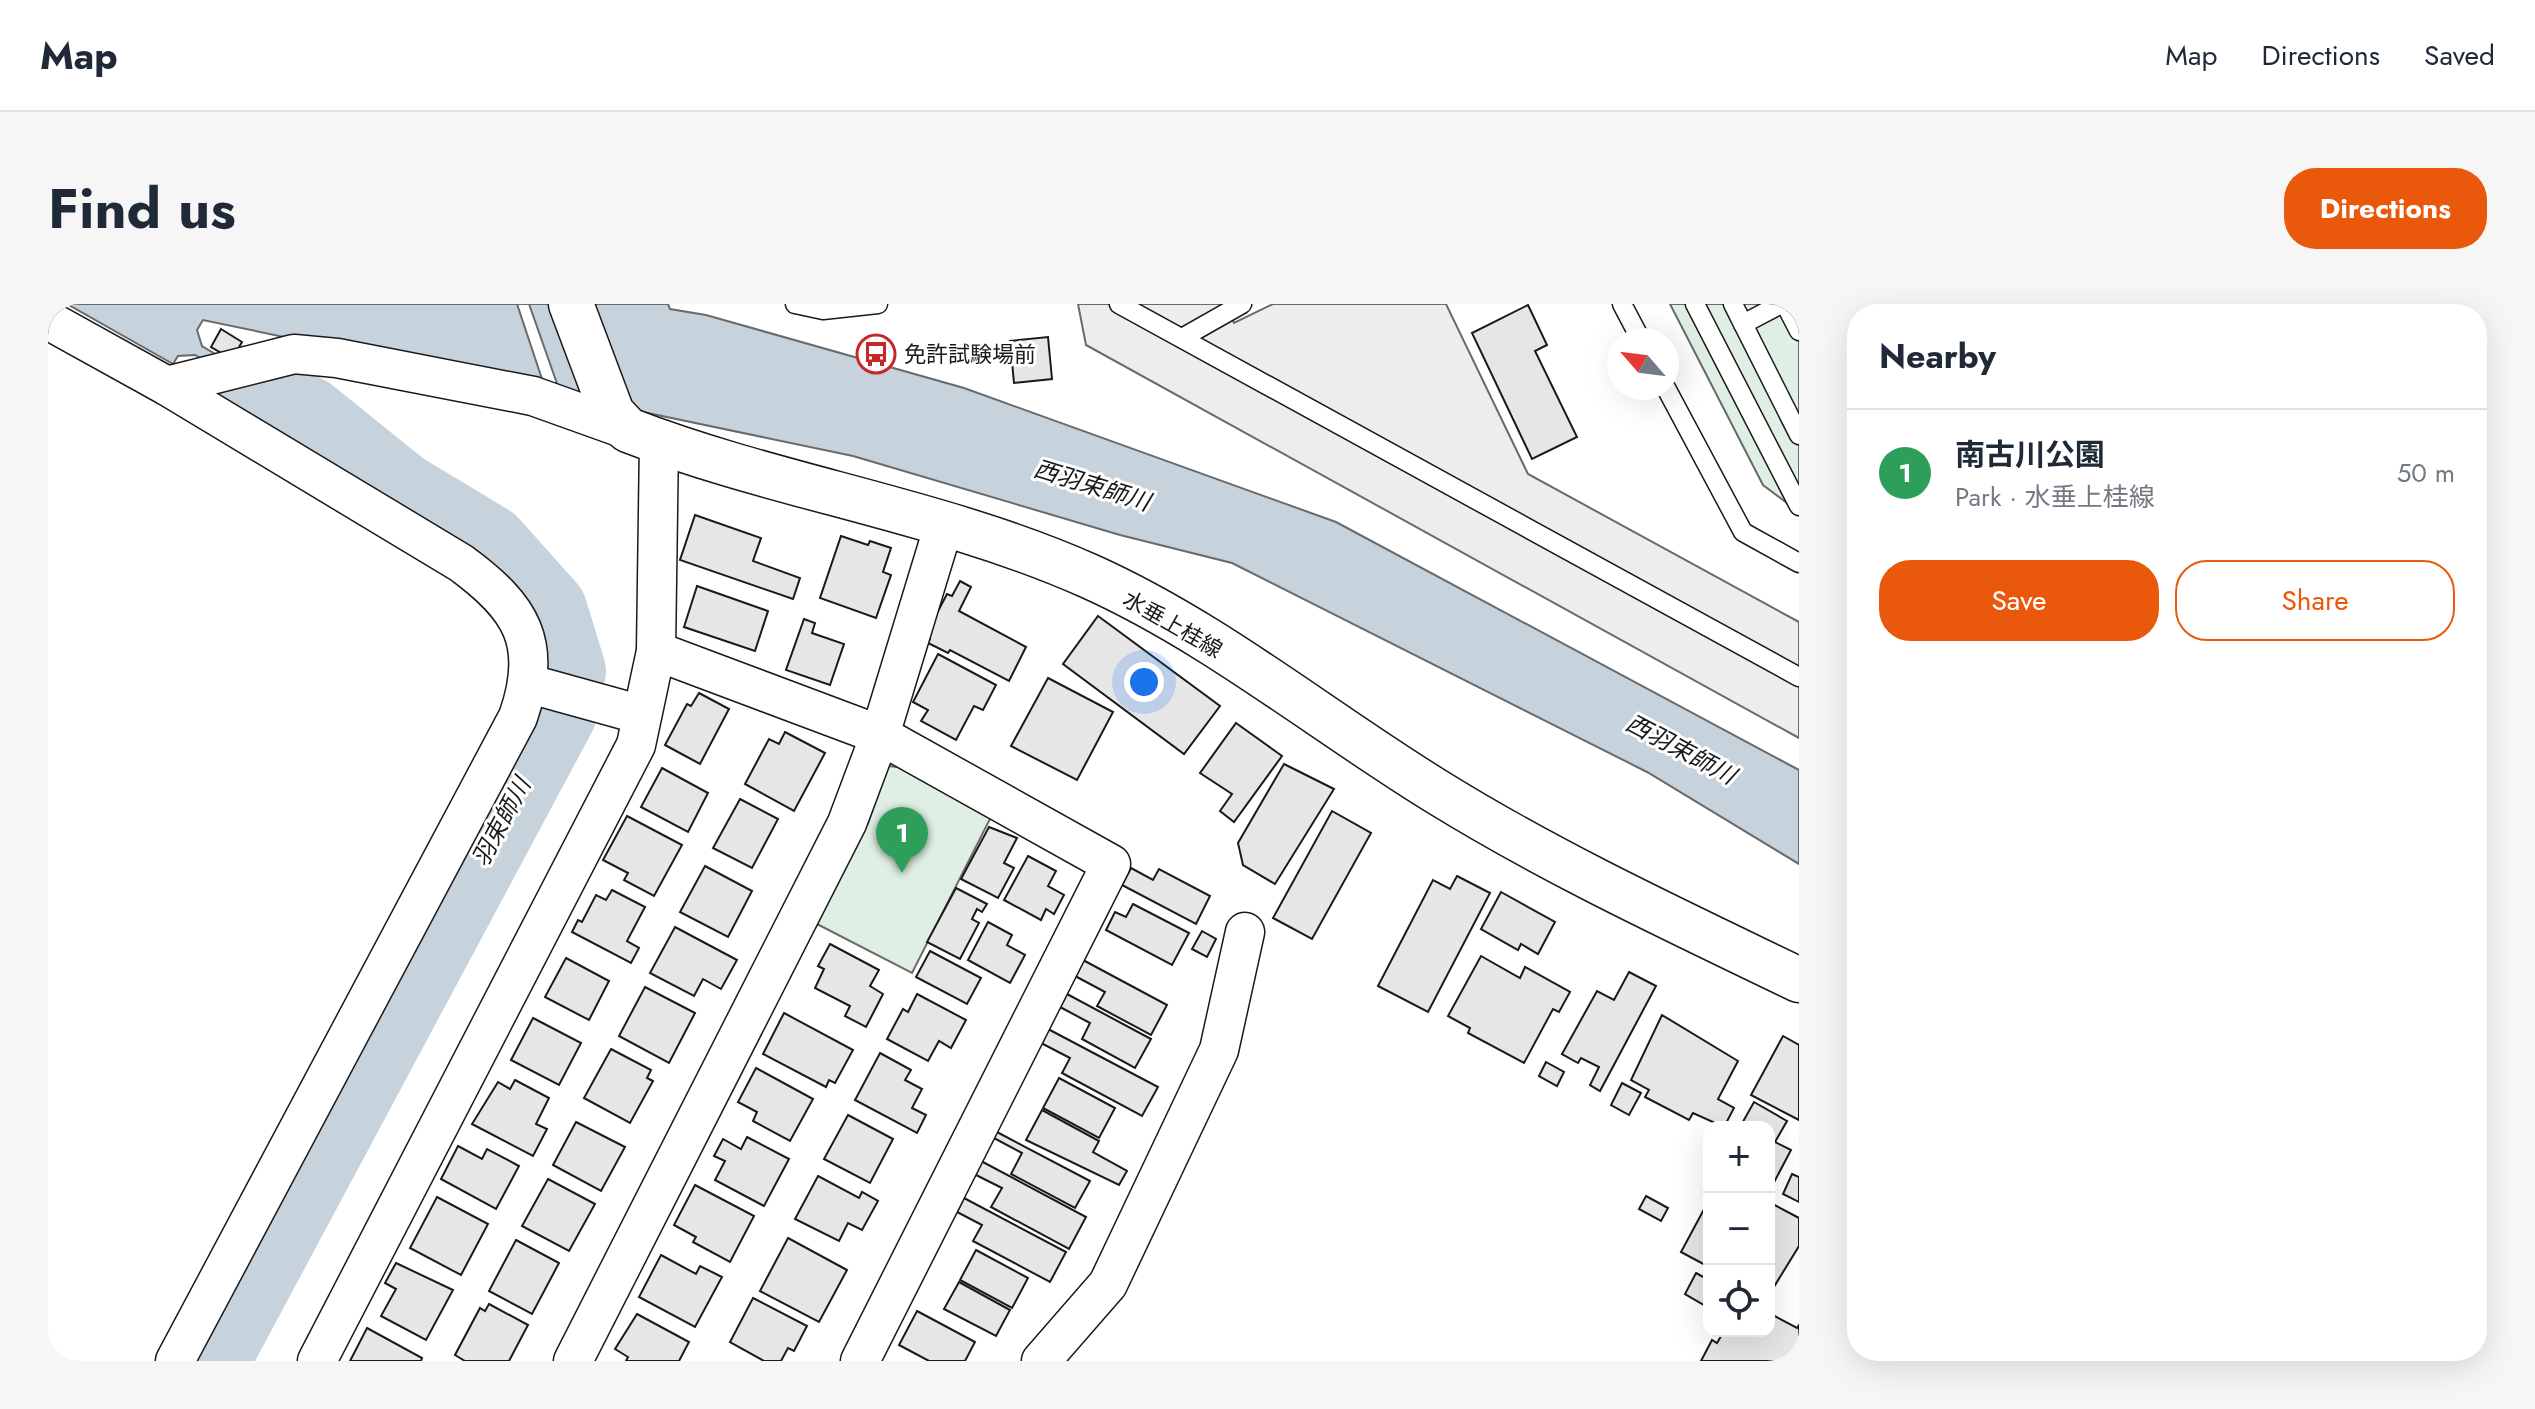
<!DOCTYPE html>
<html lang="en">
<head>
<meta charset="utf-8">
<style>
  :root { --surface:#fff; --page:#f6f6f7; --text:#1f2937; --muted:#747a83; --line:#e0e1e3; --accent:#ea580c }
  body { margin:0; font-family:Jost,"Noto Sans JP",sans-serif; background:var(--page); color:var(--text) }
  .controls { position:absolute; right:24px; bottom:24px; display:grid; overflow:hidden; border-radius:16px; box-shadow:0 8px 32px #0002 }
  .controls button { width:72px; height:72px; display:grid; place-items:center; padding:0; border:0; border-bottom:2px solid var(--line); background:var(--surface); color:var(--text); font:40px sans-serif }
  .compass { position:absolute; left:1559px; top:24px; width:72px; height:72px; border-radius:50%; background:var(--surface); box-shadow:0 8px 32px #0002; rotate:298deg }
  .you { position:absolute; left:1096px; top:378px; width:28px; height:28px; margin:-20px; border:6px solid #fff; border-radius:50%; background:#1a73e8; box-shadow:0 0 0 12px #1a73e833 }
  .badge { display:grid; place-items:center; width:52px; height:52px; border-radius:50%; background:var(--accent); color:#fff; font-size:26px; font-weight:700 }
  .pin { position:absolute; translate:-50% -66px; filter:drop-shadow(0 2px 4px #0008) }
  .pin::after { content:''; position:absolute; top:42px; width:28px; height:24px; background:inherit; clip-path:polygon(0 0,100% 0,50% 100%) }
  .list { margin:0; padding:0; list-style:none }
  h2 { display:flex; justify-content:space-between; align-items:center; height:104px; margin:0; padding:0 32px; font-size:34px }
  h2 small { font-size:26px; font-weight:400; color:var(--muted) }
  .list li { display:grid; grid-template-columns:52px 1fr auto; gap:24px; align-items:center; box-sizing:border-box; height:128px; padding:0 32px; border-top:2px solid var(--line) }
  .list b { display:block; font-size:30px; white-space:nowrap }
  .list p { margin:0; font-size:26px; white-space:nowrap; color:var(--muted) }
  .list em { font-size:26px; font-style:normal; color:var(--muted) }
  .actions { display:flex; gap:16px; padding:24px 32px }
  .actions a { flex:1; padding:18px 0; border:2px solid var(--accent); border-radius:32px; text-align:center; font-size:28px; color:var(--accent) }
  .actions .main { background:var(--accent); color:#fff }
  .icon { flex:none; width:44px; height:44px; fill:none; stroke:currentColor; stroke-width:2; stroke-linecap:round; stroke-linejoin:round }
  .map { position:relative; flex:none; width:1751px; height:1057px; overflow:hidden; border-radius:32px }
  header { display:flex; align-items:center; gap:48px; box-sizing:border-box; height:112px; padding:0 40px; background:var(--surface); border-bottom:2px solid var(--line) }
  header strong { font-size:38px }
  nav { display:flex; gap:44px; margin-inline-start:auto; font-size:28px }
  .intro { display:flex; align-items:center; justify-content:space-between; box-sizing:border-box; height:192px; padding:0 48px }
  h1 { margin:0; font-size:56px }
  .button { padding:20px 36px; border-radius:32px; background:var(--accent); color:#fff; font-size:28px; font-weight:700 }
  main { display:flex; gap:48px; padding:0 48px }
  aside { flex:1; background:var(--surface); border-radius:32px; box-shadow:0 8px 32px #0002 }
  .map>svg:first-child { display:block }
  .green { fill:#e0efe3; stroke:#6a6a6a; stroke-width:2 }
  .parking { fill:#ededed; stroke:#6a6a6a; stroke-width:2 }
  .water { fill:#c6d2dc; stroke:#6a6a6a; stroke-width:2 }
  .pier { fill:#fff; stroke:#6a6a6a; stroke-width:2 }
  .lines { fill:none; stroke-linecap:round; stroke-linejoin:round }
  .river { stroke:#c6d2dc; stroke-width:76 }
  .building { fill:#e6e6e6; stroke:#1a1a1a; stroke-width:2 }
  .service-casing { stroke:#1a1a1a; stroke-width:21 }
  .minor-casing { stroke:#1a1a1a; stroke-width:41 }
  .secondary-casing { stroke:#1a1a1a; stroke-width:47 }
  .service { stroke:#fff; stroke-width:18 }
  .minor { stroke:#fff; stroke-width:38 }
  .secondary { stroke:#fff; stroke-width:44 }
  .labels { text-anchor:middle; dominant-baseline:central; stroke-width:6; stroke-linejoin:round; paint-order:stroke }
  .poi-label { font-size:22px; fill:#1a1a1a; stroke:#fff; text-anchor:start }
  .street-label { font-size:22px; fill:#1a1a1a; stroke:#fff }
  .water-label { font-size:24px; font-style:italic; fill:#1a1a1a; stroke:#fff }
</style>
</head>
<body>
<header>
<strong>Map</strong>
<nav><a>Map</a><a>Directions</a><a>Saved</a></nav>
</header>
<div class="intro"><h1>Find us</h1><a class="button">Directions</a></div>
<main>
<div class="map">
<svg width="1751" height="1057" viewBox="0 0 1751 1057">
  <rect width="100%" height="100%" fill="#fff"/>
  <!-- green -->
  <g class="green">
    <polygon points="1622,0 1751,0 1751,208 1715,181"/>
    <polygon points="840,462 859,464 944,511 864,669 767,619 820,519"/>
  </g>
  <!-- parking -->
  <polygon class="parking" points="1030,0 1177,0 1186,19 1225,0 1398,0 1480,170 1751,318 1751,434 1038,41"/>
  <!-- water -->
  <g class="water">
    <polygon points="19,0 620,0 622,5 658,11 916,84 1288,218 1751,466 1751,560 1599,468 1184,259 1072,231 805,152 155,16 149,26 154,42 179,57 174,66 147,51 130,52 125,60"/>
    <polygon points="227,70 268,97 245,140 200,110 194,86 201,73"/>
  </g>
  <!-- pier -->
  <polygon class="pier" points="469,0 481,0 513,91 498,87"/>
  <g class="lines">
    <!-- river -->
    <polyline class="river" points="164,1057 511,409 520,367 501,305 442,239 354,186 261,111 198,79"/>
  </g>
  <!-- building -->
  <g class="building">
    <polygon points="1480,1 1499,41 1487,47 1529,133 1484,155 1424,29"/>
    <polygon points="173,25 194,38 184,55 163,43"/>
    <polygon points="1000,33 1004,75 966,79 962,37"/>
    <polygon points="647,211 713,234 705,257 752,274 745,295 632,256"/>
    <polygon points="793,232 820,241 822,237 843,244 835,268 843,271 828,314 772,294"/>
    <polygon points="912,277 923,283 911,307 978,343 961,377 902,346 900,349 880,339 882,335 877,332 899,290 904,292"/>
    <polygon points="649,282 720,307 707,347 636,323"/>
    <polygon points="1050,312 1172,402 1136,450 1015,360"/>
    <polygon points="756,315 767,319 764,329 796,340 782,381 738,366"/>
    <polygon points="890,350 948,381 935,406 926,402 908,436 873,417 880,406 865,398"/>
    <polygon points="1000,374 1065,408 1029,476 963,442"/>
    <polygon points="651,389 681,405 652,460 617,441 639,400 643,402"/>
    <polygon points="1188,419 1234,452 1186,518 1172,507 1184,490 1152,469"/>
    <polygon points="737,428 777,449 746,507 697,480 721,435 731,440"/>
    <polygon points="1236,460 1286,485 1227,580 1195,561 1190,539"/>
    <polygon points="614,464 660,489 640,528 593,503"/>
    <polygon points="692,495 730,515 704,564 665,544"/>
    <polygon points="1284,507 1323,529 1264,635 1225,614"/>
    <polygon points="579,512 634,541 606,592 576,576 580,569 555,556"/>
    <polygon points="941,523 969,534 956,559 966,564 950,594 913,575"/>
    <polygon points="980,552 1008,567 1000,582 1016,591 1006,610 998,605 993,616 956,596"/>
    <polygon points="657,562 704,587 680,633 632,608"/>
    <polygon points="1083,564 1105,576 1111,565 1162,592 1148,620 1074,581"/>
    <polygon points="1409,572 1442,589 1380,708 1330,682 1385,576 1402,585"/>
    <polygon points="908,584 939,600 934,608 929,605 924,615 931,619 912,655 879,638"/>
    <polygon points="564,586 597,603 579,637 591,644 583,659 524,628 530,616 534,618 548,591 558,596"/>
    <polygon points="1453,588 1507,618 1490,650 1473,640 1470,646 1433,625"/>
    <polygon points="1085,600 1141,629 1124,661 1058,626 1067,608 1078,613"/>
    <polygon points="940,618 964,631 959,641 977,651 962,679 920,656"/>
    <polygon points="627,623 689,656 673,685 655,675 646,692 602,669"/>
    <polygon points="1154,627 1168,635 1159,653 1144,645"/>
    <polygon points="782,640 831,666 822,682 835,690 818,723 797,712 802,702 767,684 776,665 770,662"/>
    <polygon points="882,647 933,674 919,700 868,673"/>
    <polygon points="1433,652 1472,674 1477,663 1522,688 1511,708 1505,705 1476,759 1420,729 1422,724 1400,712"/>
    <polygon points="518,654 561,677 541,716 497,693"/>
    <polygon points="1035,656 1119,701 1103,731 1049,702 1057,688 1027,672"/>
    <polygon points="1581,668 1608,682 1552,787 1542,781 1551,763 1533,754 1530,759 1514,750 1549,687 1566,696"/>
    <polygon points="597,683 647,709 621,759 571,732"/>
    <polygon points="869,690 918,716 903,744 891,737 880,757 839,735 855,705 860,708"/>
    <polygon points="1019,690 1103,735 1087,764 1034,735 1042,719 1012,703"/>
    <polygon points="736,709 805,746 787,779 781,776 778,783 715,750"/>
    <polygon points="1614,711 1690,757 1670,795 1686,804 1676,823 1645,809 1641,816 1597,793 1601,786 1583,776"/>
    <polygon points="485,714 533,739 511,781 463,756"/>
    <polygon points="1000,725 1110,783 1094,812 1014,769 1022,754 993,739"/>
    <polygon points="1735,732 1751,741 1751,816 1703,791"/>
    <polygon points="563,745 603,766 599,774 605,777 582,819 536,794"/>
    <polygon points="832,749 863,766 857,776 874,785 864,804 878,811 869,829 807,796"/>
    <polygon points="1498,758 1516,768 1509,782 1491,772"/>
    <polygon points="708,764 765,795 742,837 705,817 709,808 690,798"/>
    <polygon points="1011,774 1067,804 1051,834 995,804"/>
    <polygon points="467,776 501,794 488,820 499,825 485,852 424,820 450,778 462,785"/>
    <polygon points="1574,779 1593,789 1581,811 1563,801"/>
    <polygon points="1706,798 1739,817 1727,838 1743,846 1722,886 1721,823 1692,823"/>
    <polygon points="994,806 1051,837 1045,848 1079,867 1071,881 978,836"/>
    <polygon points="800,811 845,835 822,879 776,855"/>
    <polygon points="528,818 577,843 553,887 505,861"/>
    <polygon points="947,827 1042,877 1027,904 963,870 974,849 944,833"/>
    <polygon points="699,833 741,855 716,902 667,876 677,857 666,852 675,835 693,845"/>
    <polygon points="410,842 434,855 439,845 471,862 448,905 393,875"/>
    <polygon points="933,857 1038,913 1021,945 943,903 954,884 926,870"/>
    <polygon points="1744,870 1751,873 1751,898 1735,890"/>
    <polygon points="770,872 811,894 814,888 830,897 814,926 800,919 791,937 747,915"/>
    <polygon points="500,875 547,900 521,947 474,922"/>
    <polygon points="647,881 706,912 682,958 645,938 648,933 626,921"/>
    <polygon points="1598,892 1620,904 1613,917 1591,905"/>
    <polygon points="389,893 440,920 413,971 362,944"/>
    <polygon points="916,894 1018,948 1002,978 925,937 934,921 909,908"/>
    <polygon points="1661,896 1661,963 1633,948"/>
    <polygon points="1721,898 1751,914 1751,942 1721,991"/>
    <polygon points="740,934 799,966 771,1018 712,987"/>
    <polygon points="468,936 511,959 484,1010 441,987"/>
    <polygon points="928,946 980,974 964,1004 912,976"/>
    <polygon points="613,951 648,970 652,962 674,973 647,1023 591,993"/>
    <polygon points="348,959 405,986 378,1036 333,1012 348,985 337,979"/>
    <polygon points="1648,969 1661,976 1661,1004 1637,990"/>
    <polygon points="911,978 962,1006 948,1032 896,1005"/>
    <polygon points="705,994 759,1022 746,1047 740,1044 733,1057 716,1057 682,1038"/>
    <polygon points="441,1000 480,1021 461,1057 417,1057 407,1051 432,1004 437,1007"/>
    <polygon points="869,1007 927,1038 917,1057 881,1057 851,1041"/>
    <polygon points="1721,1009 1749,1024 1751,1021 1751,1043 1742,1057 1653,1057 1664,1036 1669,1039 1676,1027 1721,1027"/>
    <polygon points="589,1010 641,1038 631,1057 578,1057 580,1053 567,1045"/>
    <polygon points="319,1024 374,1054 373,1057 302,1057"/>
  </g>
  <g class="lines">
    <defs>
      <g id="service">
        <polyline points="747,0 775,6 830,0"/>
        <polyline points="1071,0 1751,373"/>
        <polyline points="1574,0 1593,36"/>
        <polyline points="1647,0 1751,202"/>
        <polyline points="1685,0 1751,131"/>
        <polyline points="1737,0 1751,27"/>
        <polyline points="1695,20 1733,0"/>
        <polyline points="1134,34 1194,0"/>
        <polyline points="1618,84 1695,228 1751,259"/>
      </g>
      <g id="minor">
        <path d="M0 16 119 82 413 259C473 303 496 339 470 413L127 1057"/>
        <polyline points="119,82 246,50 289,54 485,92 580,126"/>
        <polyline points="608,347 832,431 1063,560 812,1057"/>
        <polyline points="482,380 594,411"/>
        <polyline points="269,1057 588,441 608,347 611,138"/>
        <polyline points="525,1057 799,519 832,431 896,221"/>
        <polyline points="993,1057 1060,980 1171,746 1197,628"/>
      </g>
      <path id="secondary" d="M523 0 564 109 580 126C730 184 893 206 1041 272 1166 328 1275 418 1391 489 1506 560 1629 617 1751 676"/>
    </defs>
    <!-- service casing -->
    <use href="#service" class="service-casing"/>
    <!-- minor casing -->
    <use href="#minor" class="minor-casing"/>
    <!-- secondary casing -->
    <use href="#secondary" class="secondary-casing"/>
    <!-- service -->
    <use href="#service" class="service"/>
    <!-- minor -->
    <use href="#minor" class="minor"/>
    <!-- secondary -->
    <use href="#secondary" class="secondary"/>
  </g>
  <!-- icons -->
  <defs>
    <symbol id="bus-ring" viewBox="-11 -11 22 22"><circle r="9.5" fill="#fff" stroke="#c62828" stroke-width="1.5"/><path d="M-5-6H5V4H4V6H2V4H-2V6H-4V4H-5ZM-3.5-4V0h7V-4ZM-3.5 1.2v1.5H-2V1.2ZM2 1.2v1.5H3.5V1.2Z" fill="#c62828"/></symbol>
  </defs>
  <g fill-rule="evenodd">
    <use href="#bus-ring" x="806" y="28" width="44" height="44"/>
  </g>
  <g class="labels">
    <!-- poi labels -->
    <g class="poi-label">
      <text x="856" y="50">免許試験場前</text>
    </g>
    <!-- street labels -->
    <g class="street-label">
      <text transform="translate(1125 320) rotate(30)">水垂上桂線</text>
    </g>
    <!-- water labels -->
    <g class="water-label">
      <text transform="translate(1044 181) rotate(17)">西羽束師川</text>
      <text transform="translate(1633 445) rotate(28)">西羽束師川</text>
      <text transform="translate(453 518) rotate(-62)">羽束師川</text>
    </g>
  </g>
</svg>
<div class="controls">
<button>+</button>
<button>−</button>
<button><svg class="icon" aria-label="locate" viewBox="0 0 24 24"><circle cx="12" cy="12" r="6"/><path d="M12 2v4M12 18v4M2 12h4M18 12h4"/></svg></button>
</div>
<svg class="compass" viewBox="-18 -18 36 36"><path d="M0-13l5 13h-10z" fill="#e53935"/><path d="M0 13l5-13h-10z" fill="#747a83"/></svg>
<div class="you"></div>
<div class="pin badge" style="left:854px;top:569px;background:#2e9e5b">1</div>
</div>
<aside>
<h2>Nearby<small></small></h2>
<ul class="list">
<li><span class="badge" style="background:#2e9e5b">1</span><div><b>南古川公園</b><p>Park · 水垂上桂線</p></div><em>50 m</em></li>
</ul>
<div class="actions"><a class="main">Save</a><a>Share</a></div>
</aside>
</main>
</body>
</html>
